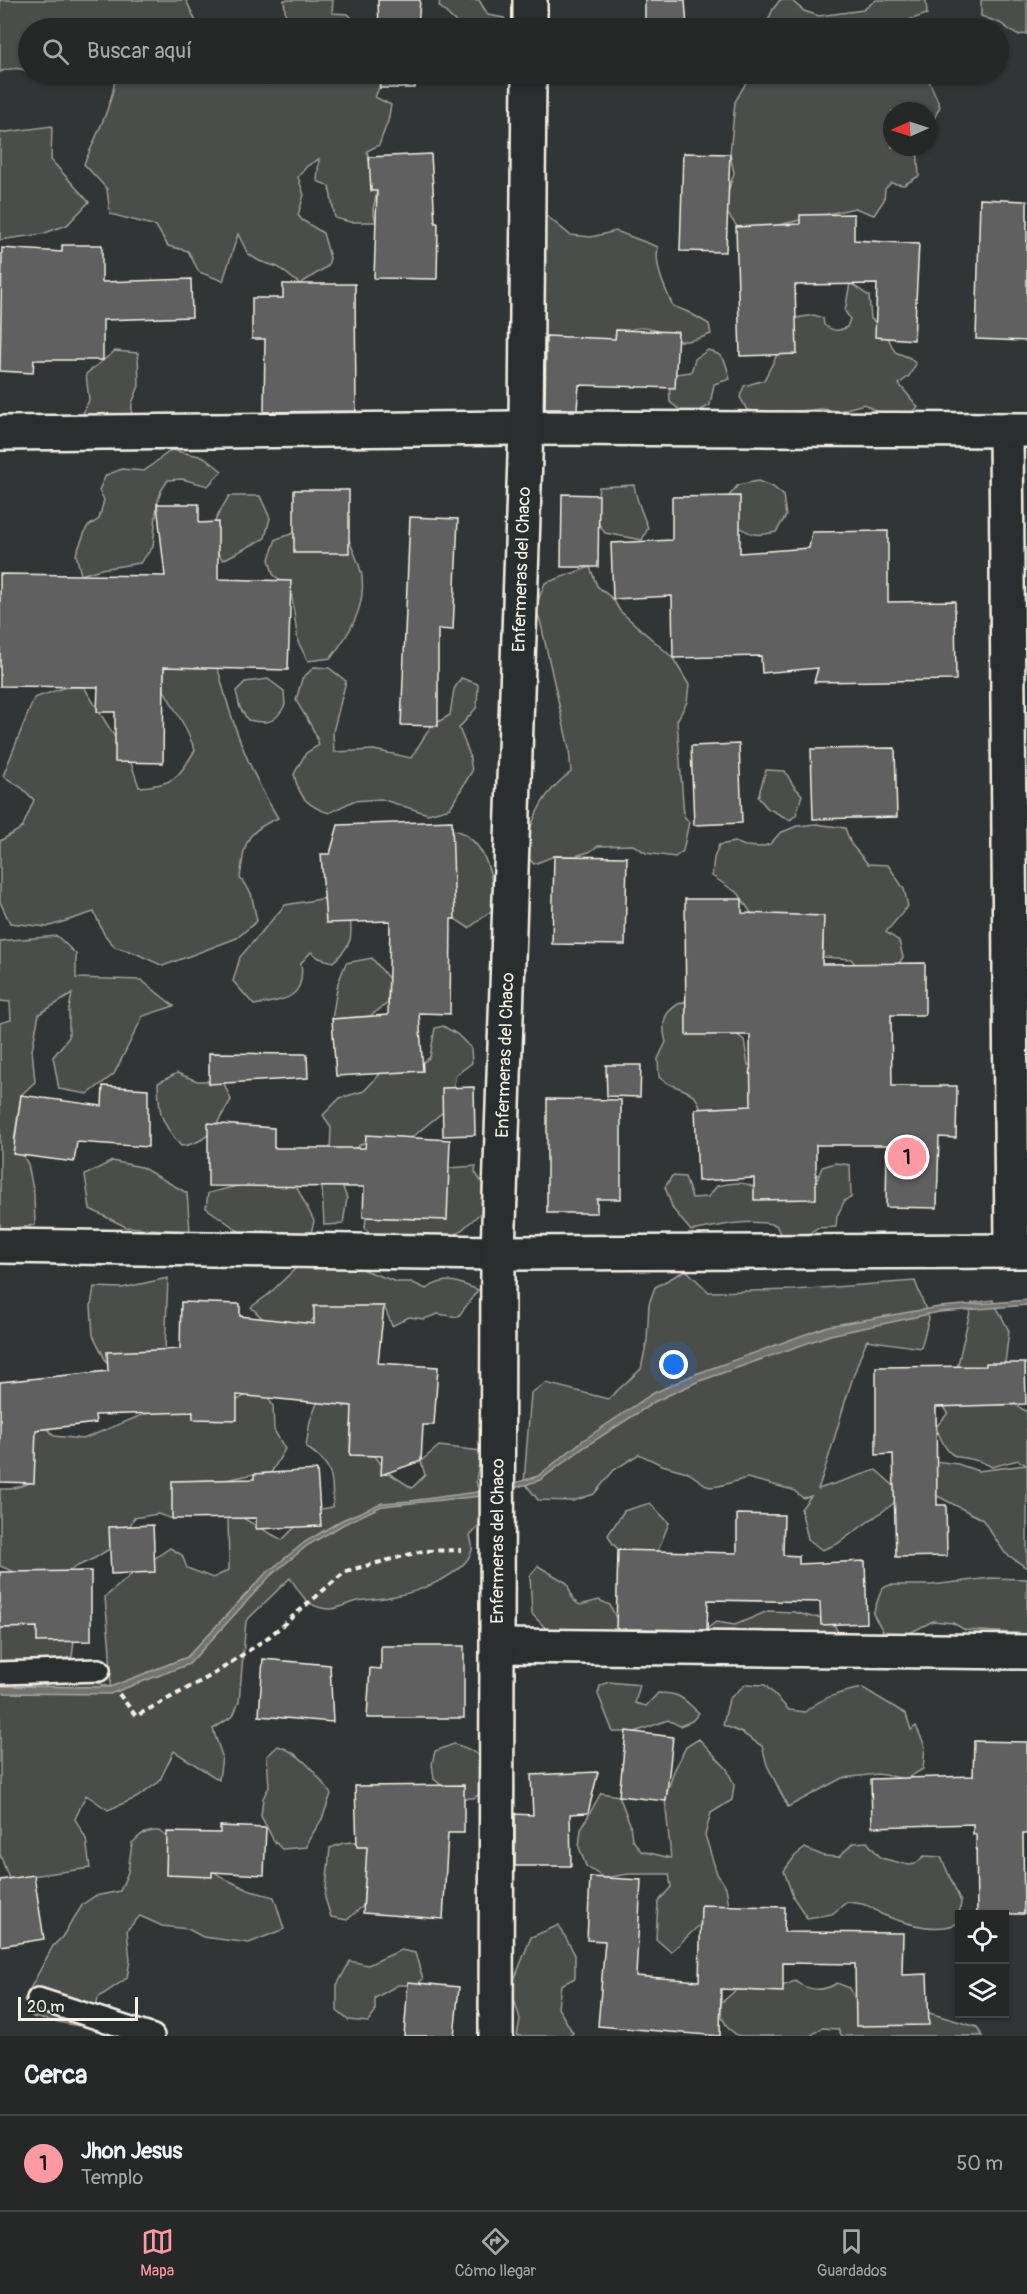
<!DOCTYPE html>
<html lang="es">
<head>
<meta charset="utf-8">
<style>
  :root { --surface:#262828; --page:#323434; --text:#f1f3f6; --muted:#a4a6a8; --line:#424445; --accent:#ff9aa2 }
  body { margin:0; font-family:Pangolin,sans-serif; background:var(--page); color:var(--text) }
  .controls { position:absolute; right:18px; bottom:18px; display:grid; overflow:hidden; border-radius:0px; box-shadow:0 2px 4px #0004 }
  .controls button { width:54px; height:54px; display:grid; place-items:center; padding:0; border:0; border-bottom:2px solid var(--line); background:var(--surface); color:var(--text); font:30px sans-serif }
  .compass { position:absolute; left:883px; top:102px; width:54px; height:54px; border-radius:50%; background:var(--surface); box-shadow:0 2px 4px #0004; rotate:267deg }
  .scale { position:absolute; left:18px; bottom:15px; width:120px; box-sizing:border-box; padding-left:6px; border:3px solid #f4f1e8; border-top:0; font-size:16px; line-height:21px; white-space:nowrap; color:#f4f1e8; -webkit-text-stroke:4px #2a2d2e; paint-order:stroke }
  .you { position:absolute; left:674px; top:1365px; width:21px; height:21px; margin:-15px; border:4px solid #fff; border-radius:50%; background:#1a73e8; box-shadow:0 0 0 9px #1a73e833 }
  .badge { display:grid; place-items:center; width:39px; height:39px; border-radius:50%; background:var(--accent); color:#111; font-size:20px; font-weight:700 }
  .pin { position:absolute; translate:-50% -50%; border:3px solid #fff; box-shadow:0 2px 6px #0006 }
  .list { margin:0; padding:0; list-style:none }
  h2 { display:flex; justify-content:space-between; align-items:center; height:78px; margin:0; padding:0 24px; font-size:26px }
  h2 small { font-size:20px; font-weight:400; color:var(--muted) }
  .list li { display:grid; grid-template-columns:39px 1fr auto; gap:18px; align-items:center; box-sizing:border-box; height:96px; padding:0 24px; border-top:2px solid var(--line) }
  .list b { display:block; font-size:22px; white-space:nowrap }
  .list p { margin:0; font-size:20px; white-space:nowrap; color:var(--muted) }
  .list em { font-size:20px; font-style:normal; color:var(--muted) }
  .icon { flex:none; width:33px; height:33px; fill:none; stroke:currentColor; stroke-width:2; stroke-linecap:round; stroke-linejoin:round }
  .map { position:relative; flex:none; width:1027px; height:2036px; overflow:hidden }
  .search { position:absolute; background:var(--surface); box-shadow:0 2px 4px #0004; left:18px; right:18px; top:18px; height:66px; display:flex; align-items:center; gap:15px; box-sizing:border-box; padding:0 21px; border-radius:33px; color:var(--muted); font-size:22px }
  .sheet { height:174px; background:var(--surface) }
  nav { display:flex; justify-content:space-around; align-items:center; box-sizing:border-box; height:84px; border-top:2px solid var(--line); background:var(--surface); font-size:16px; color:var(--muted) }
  nav a { display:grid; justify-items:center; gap:3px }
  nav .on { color:var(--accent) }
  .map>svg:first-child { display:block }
  .green { fill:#4b4d4c; stroke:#a09f9a; stroke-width:1.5 }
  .water { fill:#727370; stroke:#a6a5a0; stroke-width:1.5 }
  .building { fill:#5f605f; stroke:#f4f1e8; stroke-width:1.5 }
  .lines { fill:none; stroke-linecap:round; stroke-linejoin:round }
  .service-casing { stroke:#f4f1e8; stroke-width:26 }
  .minor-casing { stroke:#f4f1e8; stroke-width:38 }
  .secondary-casing { stroke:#f4f1e8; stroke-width:38 }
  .path { stroke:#f4f1e8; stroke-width:4; stroke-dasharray:6 4.5; stroke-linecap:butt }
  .service { stroke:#2a2d2e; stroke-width:21 }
  .minor { stroke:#2a2d2e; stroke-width:33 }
  .secondary { stroke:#2a2d2e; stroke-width:33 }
  .labels { text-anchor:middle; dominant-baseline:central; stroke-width:6; stroke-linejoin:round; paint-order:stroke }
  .street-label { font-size:18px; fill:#f4f1e8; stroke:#2a2d2e }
</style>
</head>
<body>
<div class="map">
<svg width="1027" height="2036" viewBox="0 0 1027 2036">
  <rect width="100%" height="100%" fill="#323535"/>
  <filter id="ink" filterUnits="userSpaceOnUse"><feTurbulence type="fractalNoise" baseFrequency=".0167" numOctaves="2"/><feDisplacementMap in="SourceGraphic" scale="12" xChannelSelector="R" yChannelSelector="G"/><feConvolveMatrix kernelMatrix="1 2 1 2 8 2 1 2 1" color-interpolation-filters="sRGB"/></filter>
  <g filter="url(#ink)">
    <!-- green -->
    <g class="green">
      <path d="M0 0H186L199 28H28V72C21 67 8 68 0 72Z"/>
      <polygon points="284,0 333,0 332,13 348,14 362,28 292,28 286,20"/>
      <polygon points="440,0 479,0 488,15 504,18 509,28 469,28 460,26 439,6"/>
      <polygon points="780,0 791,0 804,11 819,16 863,10 876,0 926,0 927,14 909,20 912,28 765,28 773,9"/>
      <polygon points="981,0 1027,0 1027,34 1017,35 1000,23 981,16"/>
      <path d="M114 74H253L258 81 269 84 284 77 286 74H379V88L375 97 391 105 388 121 379 145 367 151 377 191 373 210 376 222H350L335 218 329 186 317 181 319 159 307 166 298 177 304 195 298 215 302 220 323 233 330 258 328 266 300 284 278 267 259 261 248 254 238 234 223 281 199 272 188 251 168 246 156 226 110 214 107 189 84 164C92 145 119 91 114 74Z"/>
      <polygon points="751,74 926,74 940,106 934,119 928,120 928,111 892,111 892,147 917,147 919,176 904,185 891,183 885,189 884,200 874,215 855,208 742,233 720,204 728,192 734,173 730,154 735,102"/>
      <polygon points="52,126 51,160 89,202 67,225 42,234 0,240 0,133"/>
      <path d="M542 212 570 235 591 237 616 231 658 247C654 266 665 289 673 306L688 312 709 324 711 334C701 338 689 342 679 341 674 341 670 337 666 335 647 325 630 324 615 340L546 346 537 330Z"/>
      <path d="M850 283 869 296 871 319 882 326 895 352 910 358 916 364 909 376 899 384 918 407 911 414 879 413 864 404 839 411 821 409 775 413 747 410 740 397 744 386 764 380 796 318 814 315 823 318 824 325C833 331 837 332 847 327L850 319 845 311Z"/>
      <path d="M708 350C727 356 725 362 730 379L714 384 710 405 689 417 670 402 669 380 676 374 691 372 695 359Z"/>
      <polygon points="115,351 138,353 139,386 132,403 131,422 81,418 89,400 86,374"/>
      <polygon points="171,450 204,457 222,471 208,486 182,479 168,480 161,491 157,504 153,547 140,563 101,569 81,575 76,554 87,527 99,519 104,500 99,490 106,475 122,469 144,471"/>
      <path d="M758 481 773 487 783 495 786 516 776 532C755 537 750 535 732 522L729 496 738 485Z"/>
      <path d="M634 485C637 503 642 512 648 528L642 540 605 533 595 518 599 487Z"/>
      <path d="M229 496H260L270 518 265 538 223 560C219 555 214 549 212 543 208 528 222 508 229 496Z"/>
      <path d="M294 533 313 542 349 540C353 551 360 564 362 576 366 608 349 634 331 658L308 661 298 642 291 591 273 574 269 559 276 539Z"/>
      <path d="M590 567 597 586 613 599 620 611 673 658 689 685 687 702 677 721 684 816 689 822 683 851 675 857 646 853 633 845 598 846 589 852 575 856H554L534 864 522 851C535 815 540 795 571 772L569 749 540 620 535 608 545 583Z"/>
      <path d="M178 645 218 669C232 724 248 769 278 818 243 833 245 844 240 878L251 893 257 921 237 938 163 966 135 953 115 947 104 934 94 912 47 927 10 923 0 902V841L22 828 34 800 22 788 3 776 34 698 66 687H84L131 763 139 787C174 784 177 780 195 750L185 727 164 690V669Z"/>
      <path d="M314 667 329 668 346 681 333 732 334 752 374 750 411 758 431 726 450 715 454 689 461 678 478 684 477 707 459 728 469 753 472 771 450 808 428 814 381 799 353 801 329 813C307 806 299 797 294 774L306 753 319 745C316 729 304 716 296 700L302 679Z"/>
      <path d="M268 679 284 691 285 705C275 724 267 724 248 720L240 708 236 691 245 682Z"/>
      <polygon points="766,770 785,771 793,785 802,795 796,815 790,820 767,808 758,797"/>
      <polygon points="816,824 845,828 851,844 868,864 888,865 904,889 908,906 886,932 899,941 903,957 891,976 863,974 851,959 823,957 823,937 796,920 751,913 739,894 712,876 714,858 719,845 735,842 745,846 760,847 770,844 780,833 797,826"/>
      <path d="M445 830C450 830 456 830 460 832 487 844 494 881 495 908L469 928 455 919 431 880Z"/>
      <path d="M327 898 349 907C352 935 355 943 333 962L319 958 311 952 301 963C306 1000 283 1000 254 1005L233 981 240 957 285 905Z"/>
      <polygon points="57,936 76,954 76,978 141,980 174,1006 143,1016 114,1074 88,1094 59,1089 53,1057 69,1037 69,1009 72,994 39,1014 32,1050 35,1082 21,1095 14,1140 28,1164 34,1194 35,1225 0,1230 0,1023 11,1020 10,1002 0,1001 0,941"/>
      <polygon points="372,958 389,979 388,1003 370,1016 332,1019 338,983 346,963"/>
      <path d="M685 1001 693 1016 732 1031 744 1040 748 1065 755 1067 798 1108 702 1111C700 1107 698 1101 695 1097 684 1086 669 1088 659 1077L658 1059 666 1042C660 1021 665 1009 685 1001Z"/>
      <polygon points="443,1026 457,1034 471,1048 472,1063 456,1075 449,1107 411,1138 375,1136 347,1153 340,1180 347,1198 343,1224 324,1225 321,1168 330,1152 331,1127 323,1115 340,1098 364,1091 381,1073 410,1072 430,1057 435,1028"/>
      <path d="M177 1073 197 1081H223L231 1100C216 1124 211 1143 181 1146 160 1121 159 1114 158 1083Z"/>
      <polygon points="112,1161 141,1167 187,1193 190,1232 126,1227 90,1209 85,1175"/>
      <path d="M835 1163 850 1165 851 1198 845 1200 837 1216 836 1227 817 1228 806 1236 783 1240 776 1225C747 1218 720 1226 691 1231L673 1209 665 1187 672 1176 685 1177 692 1198 708 1197 717 1186C735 1182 748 1180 762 1193L815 1186 822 1167Z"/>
      <polygon points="476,1166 475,1172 486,1189 486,1208 463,1229 445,1242 376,1241 365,1228 366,1217 424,1219 447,1205 448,1168"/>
      <polygon points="263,1180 296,1186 314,1221 311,1233 239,1231 206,1208 208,1193"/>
      <path d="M347 1264 397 1282H411L426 1289C447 1276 456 1281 478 1290L458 1317 438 1314 424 1319 409 1317 392 1326 384 1306 323 1307 309 1324 263 1319 251 1307 269 1294 296 1268Z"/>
      <path d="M686 1270 709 1292 794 1290 915 1281 929 1318 921 1348 867 1340C846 1388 836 1440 818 1489L876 1470 894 1486 897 1501 837 1544 822 1550 808 1539 801 1509 811 1496 803 1498 793 1490 747 1478 719 1486 709 1487 687 1472 662 1465 639 1454 614 1470 594 1494 573 1501 538 1500 524 1482 531 1393 546 1383 608 1399 641 1369 647 1340 649 1304 655 1287Z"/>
      <polygon points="168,1278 165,1350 108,1365 93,1335 91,1306 94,1287 122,1288"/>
      <path d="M993 1300 1009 1331 1005 1363 987 1383V1405H1016L1027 1412V1568L1005 1553 982 1519 922 1488 926 1460 958 1464 978 1471 1026 1465 1018 1460 992 1467C961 1448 953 1473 936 1427L948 1413 936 1394 956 1373 972 1303Z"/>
      <polygon points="262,1387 273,1406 274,1430 285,1449 271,1473 254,1474 226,1480 181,1481 181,1503 172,1519 158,1514 134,1518 122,1541 95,1558 67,1571 29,1578 0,1566 0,1489 11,1489 33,1482 18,1452 38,1417 54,1436 83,1439 147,1413 237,1400"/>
      <path d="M342 1395 344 1407 355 1398 362 1410 351 1426 350 1455 375 1456 387 1472 412 1488 425 1475 421 1461 439 1446 481 1451 476 1481 481 1500 480 1525 470 1536C471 1540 473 1546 472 1550 465 1575 418 1592 395 1596 383 1599 370 1599 358 1601 342 1604 336 1613 318 1607 303 1602 299 1590 290 1578L246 1621 239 1702 233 1716 213 1729 222 1756 219 1780 174 1751 159 1782 136 1798 108 1810 86 1795 75 1819 86 1839 90 1868 9 1879 0 1854V1682L44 1687 59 1672 110 1687C113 1660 107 1625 105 1597L132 1574 170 1548 182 1555 187 1568 213 1578 229 1570 228 1518 241 1517 282 1540 311 1511 333 1507C332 1475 334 1465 306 1447L310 1421 318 1401Z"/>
      <polygon points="650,1503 669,1523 655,1558 626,1557 613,1544 608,1535 624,1511"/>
      <polygon points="538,1566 567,1583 573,1600 580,1605 599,1600 610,1605 622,1631 550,1633 532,1614 530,1576"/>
      <polygon points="990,1578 1027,1579 1027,1634 965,1630 953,1623 933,1621 890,1643 873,1614 882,1588 890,1585 932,1585"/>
      <polygon points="768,1611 794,1612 812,1617 830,1618 843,1641 701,1633 716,1622 735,1625"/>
      <polygon points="37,1627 74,1641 72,1657 46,1661 0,1660 0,1628"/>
      <path d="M608 1682 640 1685 635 1703 646 1706 658 1693C681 1693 682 1698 699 1713L692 1721 680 1726 668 1720 635 1732H613L598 1694 600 1686Z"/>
      <path d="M746 1684 765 1685 789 1710 805 1712C822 1697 841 1692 863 1688L906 1714 911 1730 916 1726 925 1746 923 1769 906 1779 878 1774 842 1778 788 1807 767 1765 762 1746 742 1733 723 1725 729 1699Z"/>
      <path d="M699 1739 727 1769 734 1785 732 1800 711 1813 705 1835 717 1874 726 1887 729 1906C720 1914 708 1917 700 1925 690 1933 681 1943 671 1952L656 1939 658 1902 671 1887 669 1874H629L604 1878 586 1866 579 1847 581 1829 601 1793 619 1796 630 1824 632 1839 641 1851 671 1858 665 1799 674 1771 686 1747Z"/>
      <path d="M454 1744C486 1753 481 1760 484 1790L474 1798H456L434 1779 432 1764 435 1751Z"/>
      <path d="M278 1746C302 1753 317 1775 331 1794L322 1819 308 1841 307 1847 282 1849 274 1841 261 1816 263 1798 269 1787 267 1756Z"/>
      <polygon points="153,1831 159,1831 223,1878 251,1891 274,1897 284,1929 249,1943 203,1937 188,1929 162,1926 140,1916 127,1930 130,1960 127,1978 98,1998 96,2009 79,2026 33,2017 24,2000 53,1946 62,1937 83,1904 95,1896 120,1891 128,1872 132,1843 142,1834"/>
      <polygon points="363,1841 411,1849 382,1878 365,1883 363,1906 347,1920 331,1917 325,1898 330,1848 343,1843"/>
      <path d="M867 1842 881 1858 909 1865 915 1864 924 1856 941 1857 961 1902 958 1923C936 1934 903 1923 881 1914 876 1911 871 1906 865 1905 860 1903 853 1903 847 1902L832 1914 807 1918 793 1897 784 1871 795 1856 805 1848 824 1856 839 1857 853 1843Z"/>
      <polygon points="559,1925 575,1955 575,1978 561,1985 558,2008 573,2033 570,2036 517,2036 520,2019 511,1988 531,1937"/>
      <polygon points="401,1950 415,1953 423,1979 416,1985 398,1985 375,1998 375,2013 368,2022 348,2020 337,2011 337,1985 350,1961 368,1965"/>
      <path d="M795 1981C808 1991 823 1992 837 1983L850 1988 860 2010H919L977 2027 982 2036H842L838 2029 822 2028 810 2036H738L728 2028 721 2016V2003L736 1990 770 1991Z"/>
    </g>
    <!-- water -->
    <polygon class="water" points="1027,1300 1027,1305 939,1312 830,1335 697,1382 656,1401 586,1446 540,1480 492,1495 382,1506 344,1524 308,1545 270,1576 189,1664 110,1694 0,1693 0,1686 110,1687 187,1657 264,1575 305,1542 342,1520 382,1503 410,1501 492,1490 538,1476 582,1441 652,1394 693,1375 828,1326 939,1307"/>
    <!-- building -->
    <g class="building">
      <polygon points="378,0 420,0 418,28 379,28"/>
      <polygon points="645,0 685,0 687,28 645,28"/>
      <polygon points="379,74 416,74 415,88 380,88"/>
      <polygon points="646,74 689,74 689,76 646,78"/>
      <polygon points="683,153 730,154 726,252 680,251"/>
      <polygon points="431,154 435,223 438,223 437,279 374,278 377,191 371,191 369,157"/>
      <polygon points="980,199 1027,201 1027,341 976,339"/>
      <polygon points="854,214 854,240 919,244 914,340 875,337 877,284 795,285 797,354 740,356 736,227 800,224 800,215"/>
      <polygon points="62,245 102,245 102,282 191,279 192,317 103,320 103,360 34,360 33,373 0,371 2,248 62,252"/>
      <polygon points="283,284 355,284 356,411 264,412 265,339 252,339 252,298 283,298"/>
      <polygon points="616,330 678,332 675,388 579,385 577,409 545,409 546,336 615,339"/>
      <rect x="294" y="490" width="55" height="63"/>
      <polygon points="562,494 599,495 598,567 561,567"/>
      <polygon points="740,496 740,553 809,548 812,532 888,531 888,602 955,601 956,680 814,682 818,668 762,673 761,656 673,658 672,596 613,599 611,543 672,540 672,497"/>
      <polygon points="157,504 199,504 199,523 218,522 218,579 291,581 288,670 164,667 163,763 115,762 115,712 97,712 98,687 0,686 0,574 165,576"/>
      <polygon points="410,517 458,519 453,630 438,629 438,726 401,725"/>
      <polygon points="739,744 742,823 694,825 691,746"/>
      <polygon points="895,748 897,817 813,819 811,749"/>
      <polygon points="452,821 455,919 451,919 450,1014 419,1013 423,1071 336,1076 332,1019 388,1015 390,921 326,923 321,854 330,854 338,825"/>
      <polygon points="554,856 627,857 625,945 552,944"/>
      <polygon points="685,899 742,899 742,913 824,916 822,964 925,963 925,1015 891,1015 892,1086 957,1086 956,1138 939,1137 937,1208 886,1207 887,1145 816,1145 816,1199 754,1200 754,1178 698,1181 695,1109 751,1106 750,1035 686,1035"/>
      <polygon points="209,1053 307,1054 308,1078 209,1084"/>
      <polygon points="606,1065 641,1065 640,1097 607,1096"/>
      <polygon points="103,1086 148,1089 148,1147 77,1142 74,1162 13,1154 21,1095 102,1106"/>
      <polygon points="474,1087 475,1135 443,1136 442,1088"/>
      <polygon points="547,1099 621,1100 621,1199 597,1199 597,1213 547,1213"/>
      <polygon points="208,1123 274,1128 274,1148 365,1148 366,1135 450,1140 447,1220 363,1217 364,1187 208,1186"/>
      <polygon points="181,1302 240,1304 240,1316 314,1324 314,1306 384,1306 378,1363 438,1367 434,1425 423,1425 421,1461 381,1475 382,1456 350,1455 352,1406 237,1395 237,1420 193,1419 193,1412 95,1415 96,1423 36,1430 34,1483 0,1482 0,1382 108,1371 107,1352 180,1349"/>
      <polygon points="986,1363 1025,1363 1026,1404 936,1407 937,1505 946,1505 947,1556 896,1557 893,1454 876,1455 876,1367 986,1366"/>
      <polygon points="317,1470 321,1526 256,1529 256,1518 172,1519 172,1481 254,1479 254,1474"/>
      <polygon points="737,1514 784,1515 783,1555 799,1556 799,1564 865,1561 867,1623 821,1625 820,1602 708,1600 707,1630 616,1629 618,1550 737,1553"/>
      <polygon points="153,1525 155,1572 111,1574 109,1527"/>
      <polygon points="91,1571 91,1641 37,1642 37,1627 0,1628 0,1572"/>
      <polygon points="381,1646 464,1646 464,1718 367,1718 370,1668 381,1669"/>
      <polygon points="263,1659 330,1665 333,1722 259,1716"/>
      <polygon points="626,1731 673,1737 666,1801 619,1796"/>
      <polygon points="974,1741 1027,1742 1027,1834 1023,1834 1024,1914 977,1914 976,1834 973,1834 973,1824 872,1827 871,1779 973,1776"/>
      <polygon points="598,1772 588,1813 570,1814 571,1866 515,1866 515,1814 533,1815 531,1775"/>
      <polygon points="464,1785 464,1833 448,1833 443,1919 363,1913 367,1847 357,1847 355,1786"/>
      <polygon points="220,1826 266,1828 264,1875 212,1872 212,1877 166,1875 167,1832 220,1833"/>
      <polygon points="34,1875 44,1939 0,1946 0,1880"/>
      <polygon points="590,1877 641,1880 636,1976 699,1981 701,1905 785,1907 784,1932 903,1933 902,1975 927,1974 929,2025 856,2026 855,1964 783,1963 783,1992 721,1989 720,2036 598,2026 605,1941 587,1940"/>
      <polygon points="408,1982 459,1987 454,2036 404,2036"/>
    </g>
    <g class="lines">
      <defs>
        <g id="service">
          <polyline points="0,1673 99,1670"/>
          <polyline points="38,1999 153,2036"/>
        </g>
        <g id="minor">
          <polyline points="1006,430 1012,1251"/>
          <polyline points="0,433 526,428 1027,430"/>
          <polyline points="0,1246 498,1253 1027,1251"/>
          <polyline points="498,1646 1027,1652"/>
        </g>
        <g id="secondary">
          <polyline points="530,28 530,0"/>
          <path id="s1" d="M496 2036 498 1253 526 428 529 74"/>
        </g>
      </defs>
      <!-- service casing -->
      <use href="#service" class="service-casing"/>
      <!-- minor casing -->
      <use href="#minor" class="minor-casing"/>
      <!-- secondary casing -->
      <use href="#secondary" class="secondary-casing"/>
      <!-- path -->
      <polyline class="path" points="119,1694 136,1716 214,1674 270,1636 346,1571 423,1551 461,1550"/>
      <!-- service -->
      <use href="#service" class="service"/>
      <!-- minor -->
      <use href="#minor" class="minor"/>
      <!-- secondary -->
      <use href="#secondary" class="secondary"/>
    </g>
  </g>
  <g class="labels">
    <!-- street labels -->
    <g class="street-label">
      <text stroke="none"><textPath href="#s1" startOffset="1467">Enfermeras del Chaco</textPath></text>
      <text stroke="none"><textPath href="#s1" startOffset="981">Enfermeras del Chaco</textPath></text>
      <text stroke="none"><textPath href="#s1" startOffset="495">Enfermeras del Chaco</textPath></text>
    </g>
  </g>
</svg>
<div class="controls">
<button><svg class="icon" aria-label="locate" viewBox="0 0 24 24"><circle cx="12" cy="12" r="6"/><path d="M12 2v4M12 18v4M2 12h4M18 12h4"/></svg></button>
<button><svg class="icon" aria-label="layers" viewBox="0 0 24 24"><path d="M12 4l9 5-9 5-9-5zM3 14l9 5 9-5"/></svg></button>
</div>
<svg class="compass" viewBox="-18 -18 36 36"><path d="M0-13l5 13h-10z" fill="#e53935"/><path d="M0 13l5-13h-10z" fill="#a4a6a8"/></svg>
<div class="scale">20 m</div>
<div class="you"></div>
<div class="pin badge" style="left:907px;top:1157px">1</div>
<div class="search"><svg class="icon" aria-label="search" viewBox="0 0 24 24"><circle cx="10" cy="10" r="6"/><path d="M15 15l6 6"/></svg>Buscar aquí</div>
</div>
<section class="sheet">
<h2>Cerca<small></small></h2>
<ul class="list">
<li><span class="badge">1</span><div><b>Jhon Jesus</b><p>Templo</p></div><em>50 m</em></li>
</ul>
</section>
<nav>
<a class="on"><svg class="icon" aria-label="map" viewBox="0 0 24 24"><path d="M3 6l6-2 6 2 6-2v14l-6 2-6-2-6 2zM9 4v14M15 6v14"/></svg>Mapa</a>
<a><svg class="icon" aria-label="directions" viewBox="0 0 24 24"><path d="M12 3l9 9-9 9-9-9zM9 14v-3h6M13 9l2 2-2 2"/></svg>Cómo llegar</a>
<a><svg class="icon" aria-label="saved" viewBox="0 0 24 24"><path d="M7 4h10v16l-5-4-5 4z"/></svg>Guardados</a>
</nav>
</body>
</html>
